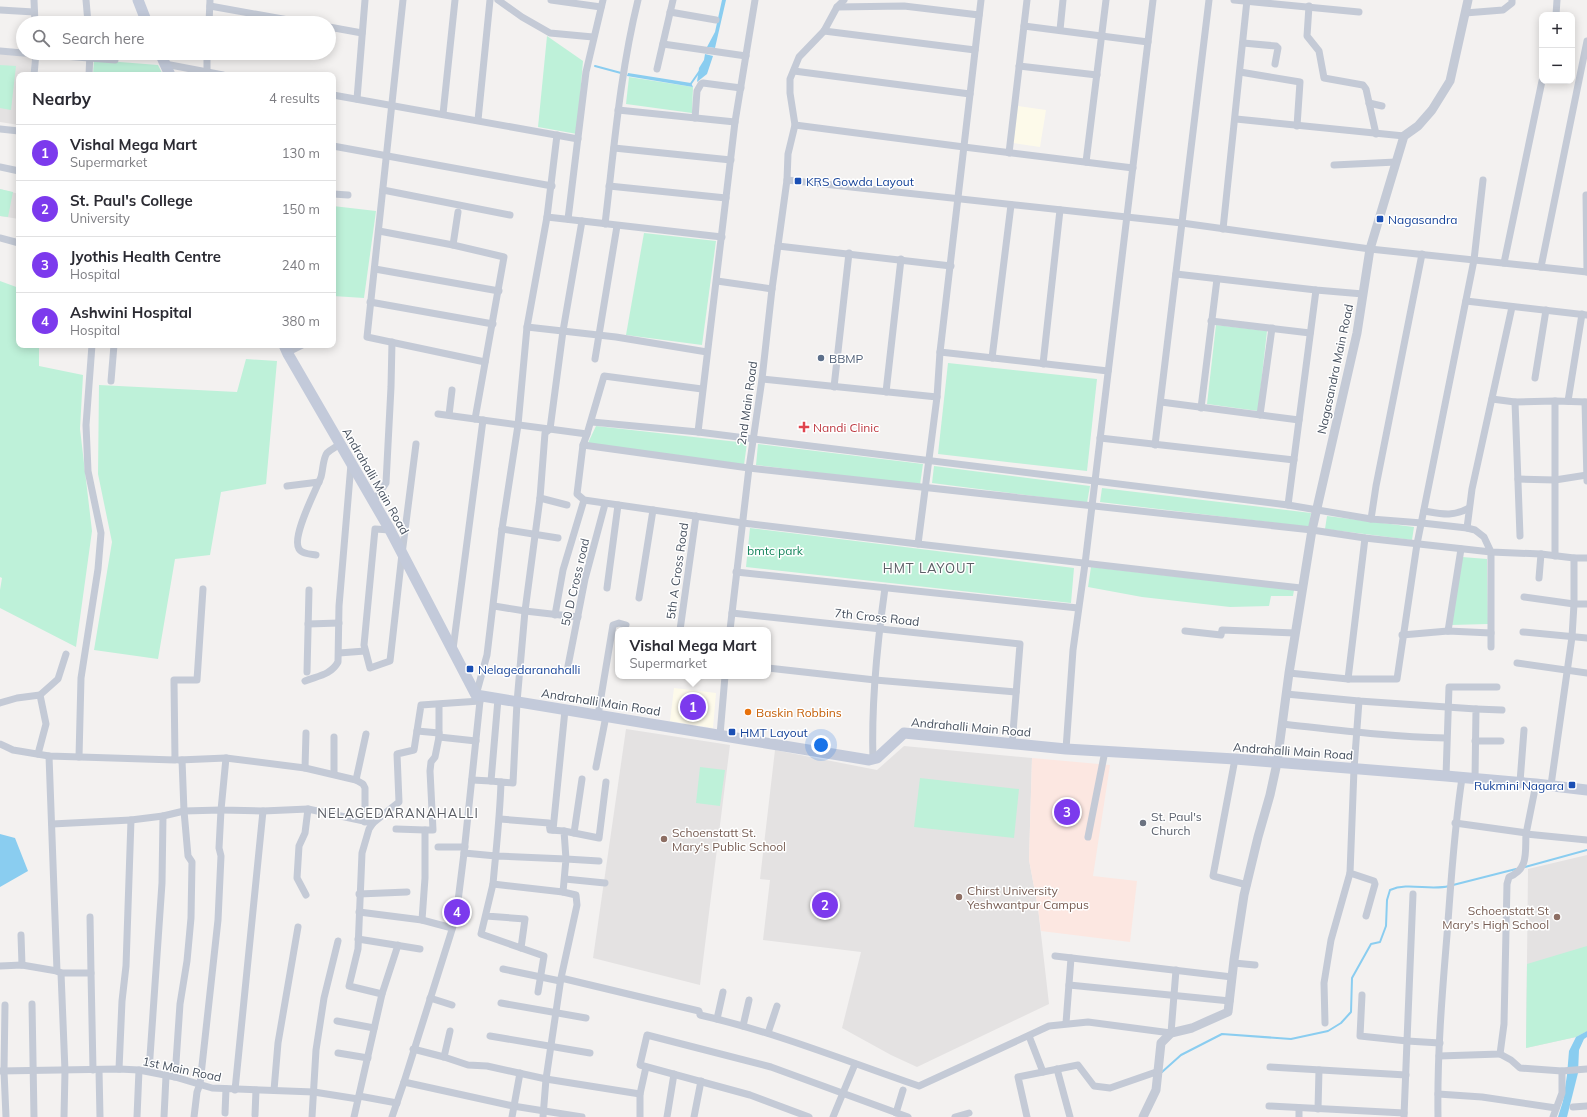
<!DOCTYPE html>
<html lang="en">
<head>
<meta charset="utf-8">
<style>
  :root { --surface:#fff; --page:#f2f2f3; --text:#2b2b33; --muted:#7c7c81; --line:#e1e1e2; --accent:#7c3aed }
  body { margin:0; font-family:Mulish,sans-serif; background:var(--page); color:var(--text) }
  .controls { position:absolute; right:12px; top:12px; display:grid; overflow:hidden; border-radius:8px; box-shadow:0 2px 10px #0003 }
  .controls button { width:36px; height:36px; display:grid; place-items:center; padding:0; border:0; border-bottom:1px solid var(--line); background:var(--surface); color:var(--text); font:20px sans-serif }
  .you { position:absolute; left:821px; top:745px; width:14px; height:14px; margin:-10px; border:3px solid #fff; border-radius:50%; background:#1a73e8; box-shadow:0 0 0 6px #1a73e833 }
  .badge { display:grid; place-items:center; width:26px; height:26px; border-radius:50%; background:var(--accent); color:#fff; font-size:13px; font-weight:700 }
  .pin { position:absolute; translate:-50% -50%; border:2px solid #fff; box-shadow:0 1px 4px #0006 }
  .popup { position:absolute; left:615px; top:627px; width:156px; height:52px; box-sizing:border-box; display:grid; place-content:center; border-radius:8px; background:var(--surface); filter:drop-shadow(0 1px 3px #0005); font-size:13px; white-space:nowrap; color:var(--muted) }
  .popup b { font-size:15px; color:var(--text) }
  .popup::after { content:''; position:absolute; left:50%; top:100%; margin-left:-8px; border:8px solid transparent; border-top-color:var(--surface) }
  .list { margin:0; padding:0; list-style:none }
  h2 { display:flex; justify-content:space-between; align-items:center; height:52px; margin:0; padding:0 16px; font-size:17px }
  h2 small { font-size:13px; font-weight:400; color:var(--muted) }
  .list li { display:grid; grid-template-columns:26px 1fr auto; gap:12px; align-items:center; box-sizing:border-box; height:56px; padding:0 16px; border-top:1px solid var(--line) }
  .list b { display:block; font-size:15px; white-space:nowrap }
  .list p { margin:0; font-size:13px; white-space:nowrap; color:var(--muted) }
  .list em { font-size:13px; font-style:normal; color:var(--muted) }
  .icon { flex:none; width:22px; height:22px; fill:none; stroke:currentColor; stroke-width:2; stroke-linecap:round; stroke-linejoin:round }
  .map { position:relative; flex:none; width:1587px; height:1117px; overflow:hidden }
  .search { position:absolute; background:var(--surface); box-shadow:0 2px 10px #0003; left:16px; top:16px; width:320px; height:44px; display:flex; align-items:center; gap:10px; box-sizing:border-box; padding:0 14px; border-radius:22px; color:var(--muted); font-size:15px }
  .panel { position:absolute; background:var(--surface); box-shadow:0 2px 10px #0003; left:16px; top:72px; width:320px; height:276px; border-radius:8px }
  .map>svg:first-child { display:block }
  .commercial { fill:#fdfaea }
  .education { fill:#e4e2e2 }
  .medical { fill:#fce7e1 }
  .green { fill:#bef1d9 }
  .water { fill:#8acdf0 }
  .lines { fill:none; stroke-linecap:round; stroke-linejoin:round }
  .stream { stroke:#8acdf0; stroke-width:2 }
  .minor { stroke:#c4cad6; stroke-width:7 }
  .tertiary { stroke:#c4cad6; stroke-width:9 }
  .secondary { stroke:#c3cada; stroke-width:11 }
  .transit-dot { fill:#1a4fb4; stroke:#fff; stroke-width:1.5 }
  .service-dot { fill:#5c6f8a; stroke:#fff; stroke-width:1.5 }
  .health-dot { fill:#e0444e; stroke:#fff; stroke-width:1.5 }
  .food-dot { fill:#e8710a; stroke:#fff; stroke-width:1.5 }
  .worship-dot { fill:#6b7280; stroke:#fff; stroke-width:1.5 }
  .education-dot { fill:#8d6e63; stroke:#fff; stroke-width:1.5 }
  .labels { text-anchor:middle; dominant-baseline:central; stroke-width:3; stroke-linejoin:round; paint-order:stroke }
  .transit-label { font-size:12px; fill:#164399; stroke:#fff; text-anchor:start }
  .service-label { font-size:12px; fill:#4e5e75; stroke:#fff; text-anchor:start }
  .street-label { font-size:12px; fill:#47515f; stroke:#fff }
  .health-label { font-size:12px; fill:#be3a42; stroke:#fff; text-anchor:start }
  .park-label { font-size:12px; fill:#14845b; stroke:#fff }
  .food-label { font-size:12px; fill:#c56008; stroke:#fff; text-anchor:start }
  .worship-label { font-size:12px; fill:#5b616d; stroke:#fff; text-anchor:start }
  .education-label { font-size:12px; fill:#785e54; stroke:#fff; text-anchor:start }
  .neighbourhood-label { font-size:13px; letter-spacing:1px; fill:#5c5f66; stroke:#fff }
</style>
</head>
<body>
<div class="map">
<svg width="1587" height="1117" viewBox="0 0 1587 1117">
  <rect width="100%" height="100%" fill="#f3f1f0"/>
  <!-- commercial -->
  <g class="commercial">
    <polygon points="1018,106 1046,110 1040,147 1013,143"/>
    <polygon points="674,688 716,693 713,728 670,721"/>
  </g>
  <!-- education -->
  <g class="education">
    <polygon points="0,53 32,56 31,75 19,75 19,125 0,122"/>
    <polygon points="0,189 19,194 19,219 0,216"/>
    <polygon points="626,729 730,745 700,985 593,958"/>
    <polygon points="904,746 1032,758 1029,860 1038,908 1049,1004 917,1067 891,1055 842,1028 861,952 763,940 770,880 760,879 775,750 877,770"/>
    <polygon points="1587,855 1587,1031 1576,1037 1526,1048 1528,869"/>
  </g>
  <!-- medical -->
  <polygon class="medical" points="1032,758 1110,765 1093,876 1137,881 1130,942 1041,931 1038,908 1029,860"/>
  <!-- green -->
  <g class="green">
    <polygon points="547,36 583,61 577,134 538,127"/>
    <polygon points="94,60 158,65 163,75 93,75"/>
    <polygon points="0,65 16,66 11,110 0,108"/>
    <polygon points="629,77 693,87 692,113 626,104"/>
    <polygon points="0,189 13,192 8,217 0,216"/>
    <polygon points="333,206 376,211 364,298 333,296"/>
    <polygon points="644,233 716,241 702,345 626,335"/>
    <polygon points="0,281 19,288 19,345 39,345 39,366 83,375 80,429 92,531 76,647 0,608 0,590 2,578 0,577"/>
    <polygon points="1216,325 1267,331 1258,411 1207,404"/>
    <polygon points="246,359 277,361 266,484 221,492 210,555 175,559 158,659 94,650 112,542 98,474 99,385 237,392"/>
    <polygon points="948,363 1097,379 1087,471 938,454"/>
    <polygon points="596,426 747,443 744,465 588,443"/>
    <polygon points="758,444 923,464 920,485 756,465"/>
    <polygon points="934,466 1090,486 1087,503 932,483"/>
    <polygon points="1102,488 1311,513 1309,527 1100,502"/>
    <polygon points="1327,516 1414,527 1412,540 1325,529"/>
    <polygon points="750,528 1074,568 1071,603 746,567"/>
    <polygon points="1462,557 1487,559 1488,624 1451,625"/>
    <polygon points="1091,567 1294,590 1293,596 1271,596 1269,606 1230,607 1142,597 1088,587"/>
    <polygon points="700,767 725,770 720,806 696,803"/>
    <polygon points="920,778 1019,789 1014,838 914,827"/>
    <polygon points="1587,946 1587,1031 1576,1037 1526,1048 1527,964"/>
  </g>
  <!-- water -->
  <g class="water">
    <polygon points="722,0 726,0 715,48 707,47 715,32"/>
    <polygon points="705,54 713,56 707,74 697,82 699,68 704,60"/>
    <polygon points="628,73 691,83 693,87 627,76"/>
    <polygon points="0,834 15,838 28,871 0,887"/>
    <polygon points="1587,1031 1587,1037 1584,1039 1579,1050 1578,1073 1567,1117 1558,1117 1563,1101 1567,1075 1569,1051 1576,1037"/>
  </g>
  <g class="lines">
    <!-- stream -->
    <g class="stream">
      <polyline points="595,66 621,73"/>
      <polyline points="690,85 699,72"/>
      <polyline points="1525,867 1587,850"/>
      <polyline points="1453,885 1516,869"/>
      <path d="M1162 1072 1181 1055 1222 1034 1291 1039 1328 1031 1341 1023 1351 1012 1352 978 1371 944 1380 942 1386 926 1387 900 1390 890C1408 882 1430 891 1449 886"/>
    </g>
    <!-- minor -->
    <g class="minor">
      <polyline points="34,0 35,23"/>
      <polyline points="86,0 88,23"/>
      <polyline points="403,0 367,337 485,362"/>
      <polyline points="498,0 522,17 550,33 593,37"/>
      <polyline points="551,0 601,7"/>
      <polyline points="1234,0 1359,12"/>
      <polyline points="210,6 305,23"/>
      <polyline points="1309,6 1307,36 1319,51 1324,78 1363,85 1366,89 1376,134"/>
      <polyline points="837,7 904,6 979,15"/>
      <polyline points="0,10 34,12"/>
      <polyline points="670,12 716,20"/>
      <polyline points="1465,13 1503,10 1512,3 1512,0"/>
      <polyline points="1556,15 1557,0"/>
      <polyline points="209,23 210,0"/>
      <polyline points="1024,26 1148,42"/>
      <polyline points="329,27 362,33"/>
      <polyline points="1060,30 1063,0"/>
      <polyline points="824,31 975,50"/>
      <polyline points="1243,43 1276,46 1278,48 1275,64"/>
      <polyline points="663,44 746,56"/>
      <polyline points="0,51 23,53"/>
      <polyline points="25,53 115,60"/>
      <polyline points="165,64 223,75"/>
      <polyline points="1019,66 1097,75"/>
      <polyline points="657,69 673,0"/>
      <polyline points="794,71 970,94"/>
      <polyline points="207,72 207,53"/>
      <polyline points="1240,72 1300,82 1297,126"/>
      <polyline points="34,75 36,53"/>
      <polyline points="89,75 90,53"/>
      <polyline points="333,95 578,139"/>
      <polyline points="357,99 365,0"/>
      <polyline points="1369,103 1382,106"/>
      <polyline points="618,110 735,122"/>
      <polyline points="443,114 455,0"/>
      <polyline points="695,118 697,91 701,84 703,83 741,88"/>
      <polyline points="1236,119 1404,136"/>
      <polyline points="478,120 490,0"/>
      <polyline points="795,125 964,147 1133,168"/>
      <polyline points="0,129 19,131"/>
      <polyline points="333,146 552,186"/>
      <polyline points="614,148 731,160"/>
      <polyline points="1009,153 1027,0"/>
      <polyline points="1086,162 1106,0"/>
      <polyline points="1334,165 1396,162"/>
      <polyline points="0,167 19,171"/>
      <polyline points="787,180 1182,223 1370,249 1587,272"/>
      <polyline points="609,186 726,198"/>
      <polyline points="383,190 510,215"/>
      <polyline points="333,194 348,195"/>
      <polyline points="1586,195 1587,272"/>
      <polyline points="547,217 722,237"/>
      <polyline points="568,219 586,72 603,0"/>
      <path d="M605 224C614 149 620 73 638 0"/>
      <polyline points="1223,229 1247,0"/>
      <polyline points="379,231 453,245 504,257 475,419 587,434 583,445 577,494 584,500 743,523 918,544 1301,588"/>
      <polyline points="0,238 19,243"/>
      <polyline points="453,245 458,212"/>
      <polyline points="778,246 951,266"/>
      <polyline points="1422,254 1376,486 1371,519 1422,523 1467,528 1475,530 1484,537 1491,552 1491,647"/>
      <polyline points="1504,263 1542,81"/>
      <polyline points="1541,267 1587,41"/>
      <polyline points="375,269 499,291"/>
      <polyline points="1176,274 1316,290 1363,294"/>
      <polyline points="717,281 772,289"/>
      <polyline points="1466,301 1587,315"/>
      <polyline points="370,302 493,324"/>
      <polyline points="1211,321 1310,333"/>
      <polyline points="527,327 616,337 707,352"/>
      <polyline points="287,351 292,350 302,345"/>
      <polyline points="940,352 1108,371"/>
      <polyline points="992,358 1011,205"/>
      <polyline points="595,359 617,226"/>
      <polyline points="1043,364 1060,210"/>
      <polyline points="1535,378 1546,310"/>
      <polyline points="762,379 937,397"/>
      <polyline points="111,381 114,345"/>
      <polyline points="834,387 849,253"/>
      <polyline points="886,392 901,259"/>
      <polyline points="1492,399 1515,402 1555,401 1587,402"/>
      <polyline points="1568,401 1582,314"/>
      <polyline points="1161,402 1299,420"/>
      <polyline points="1515,402 1520,536"/>
      <polyline points="1585,402 1587,481"/>
      <polyline points="1201,408 1217,279"/>
      <polyline points="438,414 475,419"/>
      <polyline points="449,415 452,390"/>
      <polyline points="1260,415 1272,328"/>
      <polyline points="592,422 698,432 1288,505 1371,519"/>
      <polyline points="698,432 735,122 755,0"/>
      <polyline points="587,434 604,376 702,389"/>
      <polyline points="1100,438 1294,460"/>
      <polyline points="583,445 749,468 1312,530 1365,538 1491,552 1541,554 1574,558 1587,558"/>
      <polyline points="1155,445 1209,0"/>
      <polyline points="1518,479 1555,480 1587,475"/>
      <polyline points="287,486 319,482"/>
      <polyline points="540,498 567,505"/>
      <polyline points="373,502 386,483 391,387 392,342"/>
      <polyline points="1288,505 1316,290"/>
      <path d="M1424 511C1442 514 1453 517 1469 508"/>
      <polyline points="1467,528 1472,489 1512,307"/>
      <polyline points="502,529 558,538"/>
      <polyline points="390,530 375,529 364,645 370,668 390,661 402,554 416,444"/>
      <polyline points="918,544 937,397 940,352 981,0"/>
      <path d="M316 555C310 554 302 554 299 549 291 537 316 490 321 477 323 470 323 458 327 453 331 449 336 447 340 444"/>
      <polyline points="1555,556 1555,401"/>
      <polyline points="736,572 1078,608"/>
      <polyline points="1539,578 1541,554"/>
      <polyline points="607,588 618,505"/>
      <polyline points="1524,597 1574,604 1587,604"/>
      <polyline points="639,598 653,510"/>
      <polyline points="494,606 525,611 578,617"/>
      <polyline points="732,613 1020,644 1012,745"/>
      <polyline points="555,615 563,570 584,500"/>
      <polyline points="308,624 339,623"/>
      <polyline points="680,630 696,516"/>
      <polyline points="730,630 749,468 762,379 772,289 787,180 788,154 795,125 790,93 790,79 799,57 824,31 837,7 844,0"/>
      <polyline points="1185,631 1221,635 1222,630 1295,633"/>
      <polyline points="1448,631 1461,549"/>
      <polyline points="1523,632 1587,638"/>
      <polyline points="1402,635 1448,631 1491,633"/>
      <polyline points="453,649 483,420"/>
      <polyline points="339,653 365,651"/>
      <polyline points="1517,663 1587,673"/>
      <polyline points="568,666 585,579 605,504"/>
      <polyline points="768,668 875,680 1016,692"/>
      <polyline points="307,672 309,590"/>
      <polyline points="1289,673 1348,679 1397,679 1417,544 1474,260 1483,180"/>
      <polyline points="1348,679 1365,538"/>
      <path d="M305 681C317 676 331 675 338 662L339 606 351 464"/>
      <polyline points="1286,694 1359,701 1476,709 1475,779"/>
      <polyline points="498,699 491,781 501,782"/>
      <polyline points="1359,701 1354,769 1350,873 1374,881 1375,884 1366,916"/>
      <polyline points="0,703 17,698 40,695 58,679 66,654"/>
      <polyline points="1476,709 1502,710"/>
      <polyline points="598,715 613,625 619,623 626,625"/>
      <path d="M1282 724C1337 730 1391 737 1446 738"/>
      <polyline points="417,731 439,733"/>
      <polyline points="720,735 725,676"/>
      <polyline points="334,737 334,774"/>
      <polyline points="439,737 476,741"/>
      <polyline points="1475,741 1501,741"/>
      <polyline points="0,744 13,750 49,756 175,760 174,680 197,680 203,589"/>
      <polyline points="1066,749 1073,650 1085,564 1153,0"/>
      <polyline points="38,754 46,724 40,695"/>
      <polyline points="49,756 57,971 61,973 65,1071 64,1117"/>
      <polyline points="79,757 81,678 98,569 101,533 88,471 86,425 92,345"/>
      <polyline points="226,758 221,810 263,811 308,809 373,823"/>
      <polyline points="1235,759 1213,876 1247,885"/>
      <polyline points="179,760 226,758 305,768 356,780 366,734"/>
      <path d="M873 760C871 702 877 645 885 588"/>
      <polyline points="596,767 606,716"/>
      <polyline points="305,768 306,733"/>
      <polyline points="1446,776 1449,687 1497,687"/>
      <polyline points="356,780 363,784 365,788 365,822"/>
      <polyline points="472,780 491,781"/>
      <polyline points="1520,782 1524,730"/>
      <polyline points="1536,784 1526,834 1587,840"/>
      <polyline points="1551,785 1572,637 1574,604 1574,558"/>
      <polyline points="163,816 184,811 221,810 219,848 221,856 218,920 200,1084 197,1092 194,1117"/>
      <polyline points="500,819 549,823 550,830 564,831 566,859 599,861"/>
      <polyline points="131,820 163,816 162,883 149,1071"/>
      <polyline points="1455,823 1527,833"/>
      <polyline points="52,824 131,820 126,966 122,1001 119,1069"/>
      <polyline points="396,829 425,830"/>
      <polyline points="553,830 565,710"/>
      <polyline points="564,831 599,838 606,782"/>
      <polyline points="574,833 582,779"/>
      <polyline points="1088,837 1105,751"/>
      <polyline points="438,847 465,847"/>
      <path d="M464 853 496 856 566 859 563 892 493 884C496 850 500 816 501 782L513 783 517 702 525 611 540 498 545 433 550 429 563 331 582 221"/>
      <polyline points="565,879 605,883"/>
      <polyline points="359,894 407,892"/>
      <polyline points="306,895 297,878 299,846 305,833 308,809"/>
      <polyline points="359,912 422,920 425,878 425,830 433,830 430,771 431,762 435,757 439,737 439,705"/>
      <polyline points="486,916 525,919 521,948 481,934 493,884"/>
      <polyline points="90,917 91,973"/>
      <polyline points="422,920 452,928"/>
      <polyline points="21,935 22,965"/>
      <polyline points="358,939 420,949"/>
      <polyline points="521,948 544,956 538,992"/>
      <polyline points="1055,956 1232,977"/>
      <polyline points="1234,963 1255,965"/>
      <polyline points="0,966 22,965 57,971"/>
      <polyline points="503,969 560,981"/>
      <polyline points="61,973 91,973 93,1070"/>
      <path d="M561 978 699 1011 700 1015C775 1032 846 1061 919 1086L1049 1026 1088 1022 1171 1033 1176 970"/>
      <polyline points="1069,985 1230,1001"/>
      <polyline points="382,994 349,986 358,949 362,853 369,829 373,823 399,802 397,754 414,750 421,705 480,701"/>
      <polyline points="1362,995 1360,1036 1407,1041 1413,894"/>
      <polyline points="430,998 452,1005"/>
      <polyline points="501,1003 586,1018"/>
      <polyline points="32,1004 34,1117"/>
      <polyline points="5,1005 4,1071 6,1117"/>
      <polyline points="717,1019 723,992"/>
      <polyline points="337,1021 374,1028"/>
      <polyline points="1066,1023 1071,958"/>
      <polyline points="1325,1023 1324,983 1331,940 1350,873"/>
      <polyline points="743,1026 749,1000"/>
      <polyline points="768,1033 777,1006"/>
      <polyline points="490,1036 590,1053"/>
      <polyline points="1029,1036 1043,1072"/>
      <polyline points="413,1049 444,1057 468,1065 487,1066 546,1079 640,1094 646,1067"/>
      <polyline points="338,1053 368,1058"/>
      <polyline points="1500,1054 1511,1060 1520,1068 1562,1071 1587,1069"/>
      <path d="M1439 1056 1500 1054 1504 1024 1507 884 1509 877C1529 869 1525 852 1526 834"/>
      <polyline points="444,1057 450,1031"/>
      <polyline points="1270,1067 1406,1075"/>
      <polyline points="1057,1069 1070,1117"/>
      <polyline points="99,1070 100,1117"/>
      <polyline points="0,1071 119,1069 139,1070 175,1077 212,1088 314,1092 358,1099"/>
      <polyline points="175,1077 180,1004 187,961 191,918 192,862 188,856 184,811 182,760"/>
      <polyline points="404,1082 513,1106 582,1117"/>
      <polyline points="235,1090 263,811"/>
      <polyline points="274,1090 278,1043 298,927"/>
      <polyline points="1438,1094 1482,1097 1556,1108"/>
      <polyline points="359,1096 397,1103"/>
      <polyline points="1269,1106 1404,1113"/>
      <polyline points="1573,1107 1587,1106"/>
      <polyline points="1318,1109 1319,1070"/>
      <polyline points="225,1113 226,1089"/>
      <polyline points="896,1113 903,1090"/>
      <polyline points="255,1115 256,1090"/>
      <polyline points="1404,1116 1407,1041 1440,1043"/>
      <polyline points="137,1117 139,1070"/>
      <polyline points="164,1117 166,1076"/>
      <polyline points="312,1117 316,1050 324,998 338,941"/>
      <polyline points="354,1117 382,994 398,945"/>
      <polyline points="392,1117 404,1082 456,917 464,853 480,701 476,695 487,655 502,529 518,425 527,327 547,217 557,135"/>
      <polyline points="512,1117 520,1073"/>
      <polyline points="543,1117 546,1079 561,978 577,905 576,895 563,892"/>
      <polyline points="640,1117 640,1094"/>
      <polyline points="667,1117 674,1074"/>
      <polyline points="694,1117 701,1081"/>
      <polyline points="809,1117 750,1095 640,1065 647,1035 771,1067 908,1117"/>
      <polyline points="833,1117 855,1064"/>
      <polyline points="955,1117 969,1113"/>
      <polyline points="1027,1117 1018,1077 1078,1065 1094,1086 1110,1088 1159,1071"/>
      <polyline points="1299,1117 1299,1108"/>
      <path d="M1438 1117C1437 1056 1442 995 1447 935 1451 882 1454 830 1462 778"/>
      <polyline points="1553,1117 1562,1093 1562,1071"/>
    </g>
    <!-- tertiary -->
    <polyline class="tertiary" points="1143,1117 1156,1090 1161,1043 1171,1033 1192,1028 1228,1012 1234,960 1244,895 1258,837 1270,795 1277,763 1289,673 1312,530 1357,333 1370,249 1404,136 1418,126 1432,110 1450,81 1468,0"/>
    <!-- secondary -->
    <g class="secondary">
      <polyline points="138,0 147,23"/>
      <polyline points="160,53 170,75"/>
      <polyline points="284,345 288,354 390,530 476,695 869,760 877,758 904,733 1066,749 1235,759 1446,776 1536,784 1587,790"/>
    </g>
  </g>
  <!-- markers -->
  <g class="transit-dot">
    <rect x="794" y="177" width="8" height="8" rx="2"/>
    <rect x="1376" y="215" width="8" height="8" rx="2"/>
    <rect x="466" y="665" width="8" height="8" rx="2"/>
    <rect x="728" y="728" width="8" height="8" rx="2"/>
    <rect x="1568" y="781" width="8" height="8" rx="2"/>
  </g>
  <circle class="service-dot" cx="821" cy="358" r="4"/>
  <path class="health-dot" d="M802 421h4v4h4v4h-4v4h-4v-4h-4v-4h4z"/>
  <circle class="food-dot" cx="748" cy="712" r="4"/>
  <circle class="worship-dot" cx="1143" cy="823" r="4"/>
  <g class="education-dot">
    <circle cx="664" cy="839" r="4"/>
    <circle cx="959" cy="897" r="4"/>
    <circle cx="1557" cy="917" r="4"/>
  </g>
  <g class="labels">
    <!-- transit labels -->
    <g class="transit-label">
      <text x="806" y="181">KRS Gowda Layout</text>
      <text x="1388" y="219">Nagasandra</text>
      <text x="478" y="669">Nelagedaranahalli</text>
      <text x="740" y="732">HMT Layout</text>
      <text x="1564" y="785" text-anchor="end">Rukmini Nagara</text>
    </g>
    <!-- service labels -->
    <g class="service-label">
      <text x="829" y="358">BBMP</text>
    </g>
    <!-- street labels -->
    <g class="street-label">
      <text transform="translate(1335 369) rotate(-78)">Nagasandra Main Road</text>
      <text transform="translate(747 403) rotate(-82)">2nd Main Road</text>
      <text transform="translate(376 481) rotate(60)">Andrahalli Main Road</text>
      <text transform="translate(677 571) rotate(-82)">5th A Cross Road</text>
      <text transform="translate(575 582) rotate(-77)">50 D Cross road</text>
      <text transform="translate(877 617) rotate(6)">7th Cross Road</text>
      <text transform="translate(601 702) rotate(9)">Andrahalli Main Road</text>
      <text transform="translate(971 727) rotate(5)">Andrahalli Main Road</text>
      <text transform="translate(1293 751) rotate(4)">Andrahalli Main Road</text>
      <text transform="translate(182 1069) rotate(12)">1st Main Road</text>
    </g>
    <!-- health labels -->
    <g class="health-label">
      <text x="813" y="427">Nandi Clinic</text>
    </g>
    <!-- park labels -->
    <g class="park-label">
      <text x="775" y="550">bmtc park</text>
    </g>
    <!-- food labels -->
    <g class="food-label">
      <text x="756" y="712">Baskin Robbins</text>
    </g>
    <!-- worship labels -->
    <g class="worship-label">
      <text x="1151" y="816">St. Paul's<tspan x="1151" dy="14">Church</tspan></text>
    </g>
    <!-- education labels -->
    <g class="education-label">
      <text x="672" y="832">Schoenstatt St.<tspan x="672" dy="14">Mary's Public School</tspan></text>
      <text x="967" y="890">Chirst University<tspan x="967" dy="14">Yeshwantpur Campus</tspan></text>
      <text x="1549" y="910" text-anchor="end">Schoenstatt St<tspan x="1549" dy="14">Mary's High School</tspan></text>
    </g>
    <!-- neighbourhood labels -->
    <g class="neighbourhood-label">
      <text x="929" y="568">HMT LAYOUT</text>
      <text x="398" y="813">NELAGEDARANAHALLI</text>
    </g>
  </g>
</svg>
<div class="controls">
<button>+</button>
<button>−</button>
</div>
<div class="you"></div>
<div class="pin badge" style="left:693px;top:707px">1</div>
<div class="popup"><b>Vishal Mega Mart</b>Supermarket</div>
<div class="pin badge" style="left:825px;top:905px">2</div>
<div class="pin badge" style="left:1067px;top:812px">3</div>
<div class="pin badge" style="left:457px;top:912px">4</div>
<div class="search"><svg class="icon" aria-label="search" viewBox="0 0 24 24"><circle cx="10" cy="10" r="6"/><path d="M15 15l6 6"/></svg>Search here</div>
<section class="panel">
<h2>Nearby<small>4 results</small></h2>
<ul class="list">
<li><span class="badge">1</span><div><b>Vishal Mega Mart</b><p>Supermarket</p></div><em>130 m</em></li>
<li><span class="badge">2</span><div><b>St. Paul's College</b><p>University</p></div><em>150 m</em></li>
<li><span class="badge">3</span><div><b>Jyothis Health Centre</b><p>Hospital</p></div><em>240 m</em></li>
<li><span class="badge">4</span><div><b>Ashwini Hospital</b><p>Hospital</p></div><em>380 m</em></li>
</ul>
</section>
</div>
</body>
</html>
